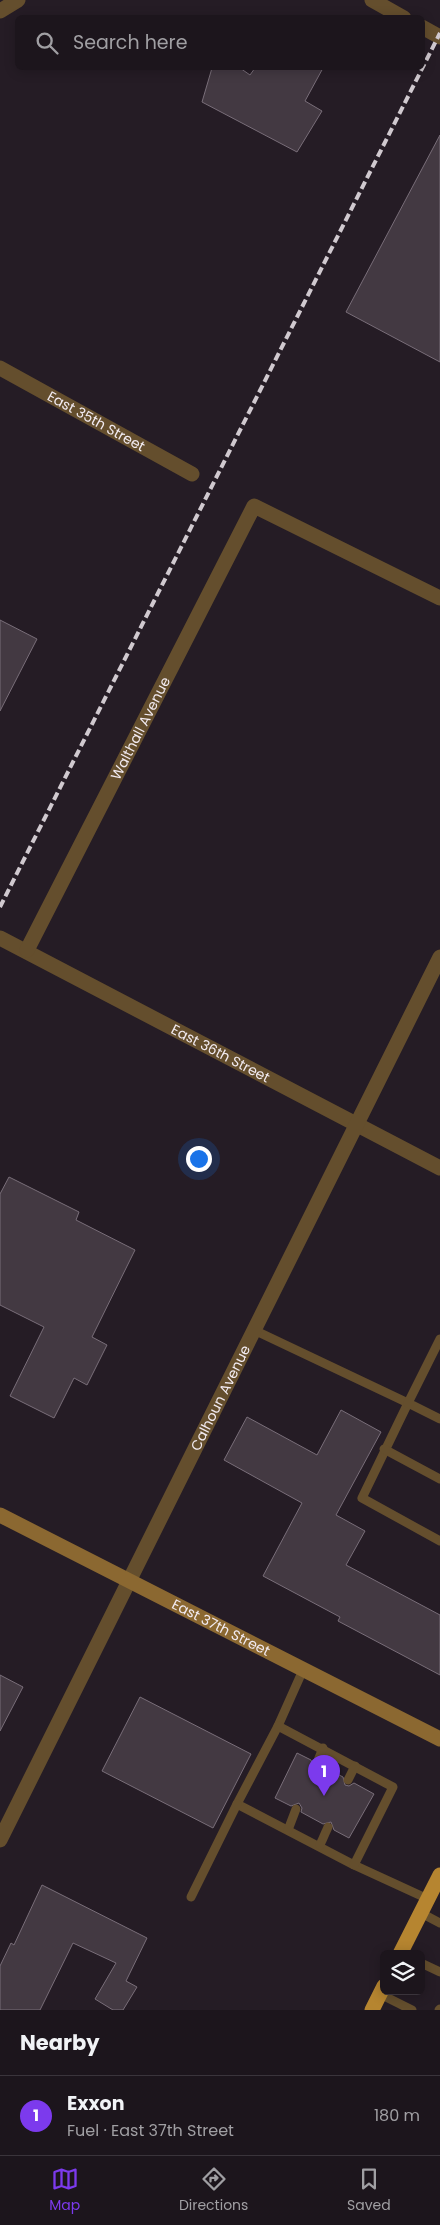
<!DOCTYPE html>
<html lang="en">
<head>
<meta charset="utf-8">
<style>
  :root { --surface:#1c151c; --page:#251e25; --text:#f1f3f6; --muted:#a09fa3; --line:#3a343b; --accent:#7c3aed }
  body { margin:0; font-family:Poppins,sans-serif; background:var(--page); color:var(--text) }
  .controls { position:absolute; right:15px; bottom:15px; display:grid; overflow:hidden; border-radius:8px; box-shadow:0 2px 12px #0003 }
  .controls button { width:45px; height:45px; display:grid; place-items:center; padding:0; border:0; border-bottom:1px solid var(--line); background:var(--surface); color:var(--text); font:25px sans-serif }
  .you { position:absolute; left:198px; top:1158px; width:18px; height:18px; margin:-12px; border:4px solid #fff; border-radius:50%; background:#1a73e8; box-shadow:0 0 0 8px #1a73e833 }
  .badge { display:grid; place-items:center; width:32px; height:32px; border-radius:50%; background:var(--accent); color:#fff; font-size:16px; font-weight:700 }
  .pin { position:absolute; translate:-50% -41px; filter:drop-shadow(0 1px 2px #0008) }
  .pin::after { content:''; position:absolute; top:26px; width:18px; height:15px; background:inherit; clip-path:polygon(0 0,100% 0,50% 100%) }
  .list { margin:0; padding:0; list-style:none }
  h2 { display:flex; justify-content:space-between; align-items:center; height:65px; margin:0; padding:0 20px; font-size:21px }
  h2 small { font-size:16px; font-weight:400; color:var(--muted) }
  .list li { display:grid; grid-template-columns:32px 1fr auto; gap:15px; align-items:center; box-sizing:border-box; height:80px; padding:0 20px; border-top:1px solid var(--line) }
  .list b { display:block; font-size:19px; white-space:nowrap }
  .list p { margin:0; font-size:16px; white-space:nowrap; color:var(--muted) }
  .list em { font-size:16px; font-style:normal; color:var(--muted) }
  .icon { flex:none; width:28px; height:28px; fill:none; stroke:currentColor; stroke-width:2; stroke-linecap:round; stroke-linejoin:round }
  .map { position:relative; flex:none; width:440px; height:2010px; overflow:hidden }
  .search { position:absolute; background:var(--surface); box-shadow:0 2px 12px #0003; left:15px; right:15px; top:15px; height:55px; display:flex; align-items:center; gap:12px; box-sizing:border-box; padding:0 18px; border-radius:8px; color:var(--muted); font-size:19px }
  .sheet { height:145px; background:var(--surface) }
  nav { display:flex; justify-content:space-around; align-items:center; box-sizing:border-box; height:70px; border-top:1px solid var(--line); background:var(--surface); font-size:14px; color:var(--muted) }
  nav a { display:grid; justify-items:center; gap:2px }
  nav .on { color:var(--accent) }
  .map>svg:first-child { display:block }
  .building { fill:#433942; stroke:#796e79 }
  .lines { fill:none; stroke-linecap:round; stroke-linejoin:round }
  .service { stroke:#644e2d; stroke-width:9 }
  .minor { stroke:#644e2d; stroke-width:15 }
  .secondary { stroke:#8b6831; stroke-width:15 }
  .trunk { stroke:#b68530; stroke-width:15 }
  .rail { stroke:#d0c9cf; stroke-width:4; stroke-dasharray:8 4; stroke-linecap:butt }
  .labels { text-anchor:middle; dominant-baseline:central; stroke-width:5; stroke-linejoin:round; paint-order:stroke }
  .street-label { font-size:14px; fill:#f2ebf1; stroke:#251c25 }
</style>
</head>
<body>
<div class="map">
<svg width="440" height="2010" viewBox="0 0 440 2010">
  <rect width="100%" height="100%" fill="#251c25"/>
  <!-- building -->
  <g class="building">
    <polygon points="212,68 240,68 250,75 255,68 323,68 305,101 322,111 297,152 202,102"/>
    <polygon points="440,135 440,362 346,312"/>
    <polygon points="0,620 37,639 0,711"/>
    <polygon points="9,1177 79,1212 76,1220 135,1250 92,1337 107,1345 87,1385 74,1378 54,1418 10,1396 44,1327 0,1305 0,1194"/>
    <polygon points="341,1410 381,1432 336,1515 365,1531 346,1565 440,1615 440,1675 338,1621 340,1617 263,1576 302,1503 224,1460 247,1417 317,1455"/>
    <polygon points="0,1675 23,1687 0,1731"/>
    <polygon points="140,1697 251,1754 213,1828 102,1771"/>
    <polygon points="297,1753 311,1760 314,1769 322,1766 343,1777 345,1785 349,1786 354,1783 374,1794 349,1838 334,1830 331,1822 323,1824 301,1812 302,1808 299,1803 291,1806 275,1798"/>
    <polygon points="42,1885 147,1938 126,1981 137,1987 123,2010 113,2010 95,1999 116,1963 73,1943 40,2010 0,2010 0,1966 11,1943 14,1945"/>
  </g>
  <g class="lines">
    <!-- service -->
    <g class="service">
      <polyline points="254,1330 408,1403 362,1498 440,1541"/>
      <polyline points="440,1339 408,1403 440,1419"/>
      <polyline points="384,1449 440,1479"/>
      <polyline points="303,1670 278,1726 237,1804 354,1865 428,1899"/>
      <polyline points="278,1726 393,1787 354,1865"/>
      <polyline points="317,1763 323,1748"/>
      <polyline points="348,1780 355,1766"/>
      <polyline points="288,1830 296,1809"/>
      <polyline points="320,1845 328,1827"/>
      <polyline points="191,1897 237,1804"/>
      <polyline points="421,1913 440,1923"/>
      <polyline points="421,1963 440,1972"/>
      <polyline points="380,1994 412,2010"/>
      <polyline points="439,2010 440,2009"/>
    </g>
    <!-- minor -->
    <g class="minor">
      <polyline points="372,0 404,18"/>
      <polyline points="0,11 18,0"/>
      <polyline points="422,27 440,37"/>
      <path id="s1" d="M0 368 192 474"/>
      <path id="s2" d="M0 938 440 1168"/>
      <path id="s3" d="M27 950 254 506 440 598"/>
      <path id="s4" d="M0 1840 440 957"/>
    </g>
    <!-- secondary -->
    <path class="secondary" id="s5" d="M0 1515 440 1739"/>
    <!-- trunk -->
    <g class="trunk">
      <polyline points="400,1954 440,1875"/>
      <polyline points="372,2010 384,1986"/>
    </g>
    <!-- rail -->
    <polyline class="rail" points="0,907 440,33"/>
  </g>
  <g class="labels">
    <!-- street labels -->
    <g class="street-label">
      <text stroke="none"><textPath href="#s1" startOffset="110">East 35th Street</textPath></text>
      <text stroke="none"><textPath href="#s3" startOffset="249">Walthall Avenue</textPath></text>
      <text stroke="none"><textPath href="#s2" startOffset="249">East 36th Street</textPath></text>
      <text stroke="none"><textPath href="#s4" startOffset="494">Calhoun Avenue</textPath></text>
      <text stroke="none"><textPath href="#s5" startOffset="248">East 37th Street</textPath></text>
    </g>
  </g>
</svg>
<div class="controls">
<button><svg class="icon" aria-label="layers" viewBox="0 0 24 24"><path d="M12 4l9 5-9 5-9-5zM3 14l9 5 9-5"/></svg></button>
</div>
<div class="you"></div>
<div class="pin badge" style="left:324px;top:1796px">1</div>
<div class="search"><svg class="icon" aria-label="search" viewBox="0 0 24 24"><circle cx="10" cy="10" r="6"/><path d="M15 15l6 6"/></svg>Search here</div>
</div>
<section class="sheet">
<h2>Nearby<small></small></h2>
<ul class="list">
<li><span class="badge">1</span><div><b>Exxon</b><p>Fuel · East 37th Street</p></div><em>180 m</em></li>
</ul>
</section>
<nav>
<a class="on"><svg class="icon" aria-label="map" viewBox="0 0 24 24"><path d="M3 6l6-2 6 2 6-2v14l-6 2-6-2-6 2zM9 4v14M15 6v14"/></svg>Map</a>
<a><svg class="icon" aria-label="directions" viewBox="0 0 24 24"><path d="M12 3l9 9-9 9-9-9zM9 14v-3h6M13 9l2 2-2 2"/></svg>Directions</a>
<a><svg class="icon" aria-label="saved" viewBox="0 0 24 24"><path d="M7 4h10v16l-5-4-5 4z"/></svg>Saved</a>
</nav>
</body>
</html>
